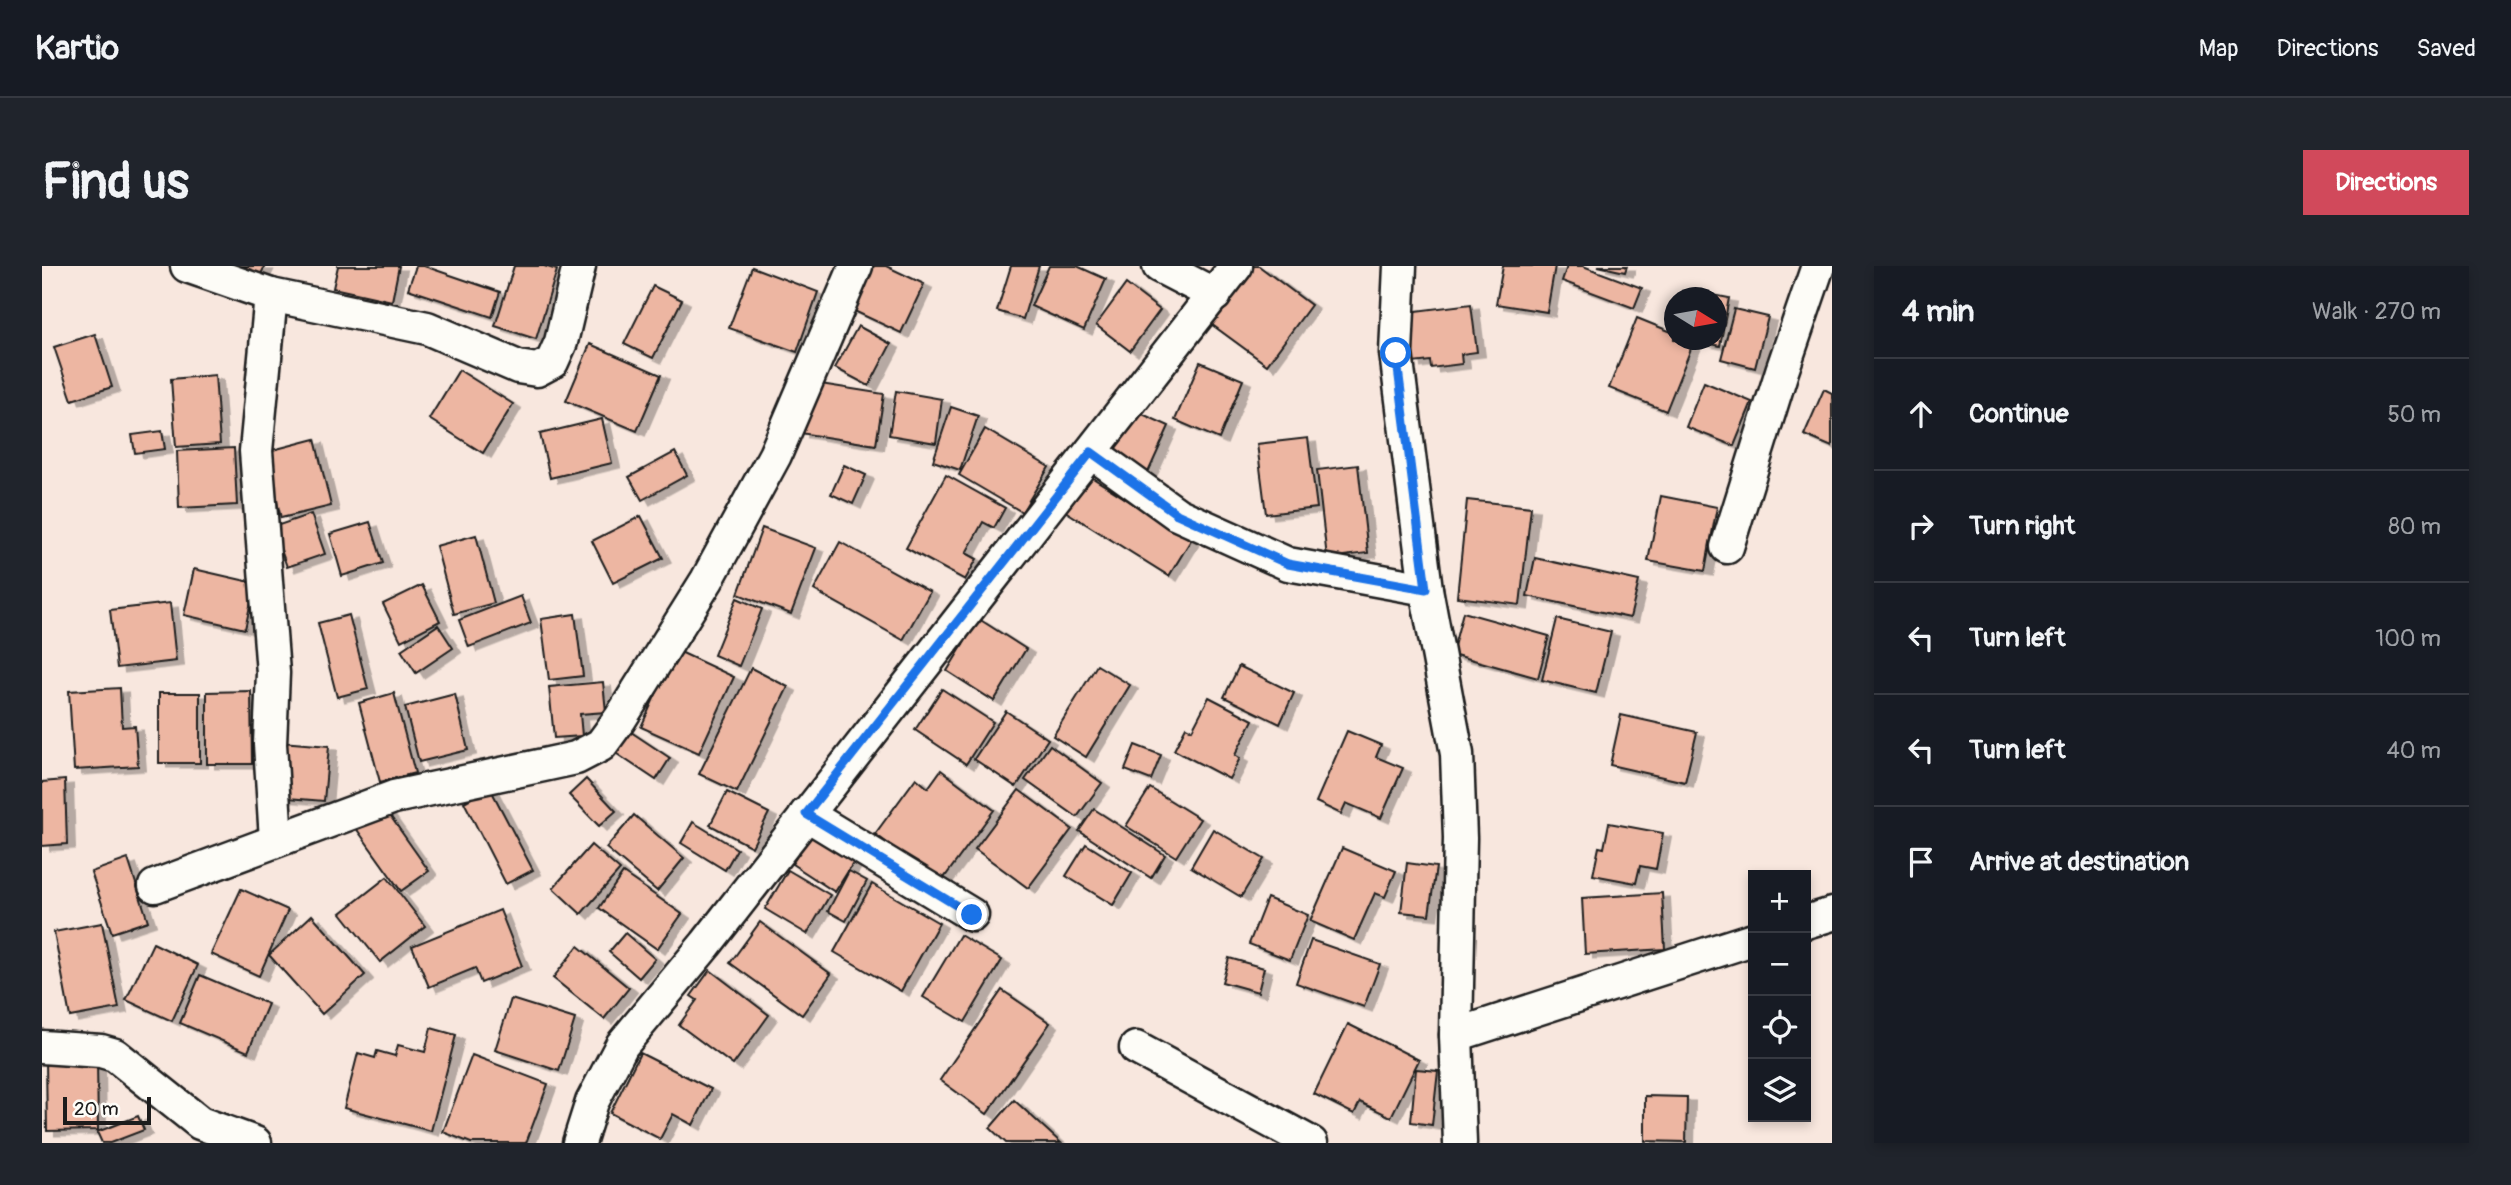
<!DOCTYPE html>
<html lang="en">
<head>
<meta charset="utf-8">
<style>
  body { margin:0; font-family:Pangolin,sans-serif; background:#20242c; color:#f1f3f6 }
  .controls { position:absolute; right:21px; bottom:21px; display:grid; overflow:hidden; border-radius:0px; box-shadow:0 4px 10px #0003 }
  .controls button { width:63px; height:63px; display:grid; place-items:center; padding:0; border:0; border-bottom:2px solid #363941; background:#171b24; color:#f1f3f6; font:35px sans-serif }
  .compass { position:absolute; left:1622px; top:21px; width:63px; height:63px; border-radius:50%; background:#171b24; box-shadow:0 4px 10px #0003; rotate:101deg }
  .scale { position:absolute; left:21px; bottom:18px; width:88px; box-sizing:border-box; padding-left:7px; border:4px solid #1c1c1c; border-top:0; font-size:19px; line-height:24px; white-space:nowrap; color:#1c1c1c; -webkit-text-stroke:5px #fdfcf7; paint-order:stroke }
  .stop { position:absolute; width:21px; height:21px; margin:-16px; border:5px solid #1a73e8; border-radius:50%; background:#fff }
  .stop.end { background:#1a73e8; border-color:#fff; box-shadow:0 2px 7px #0008 }
  .list { margin:0; padding:0; list-style:none }
  h2 { display:flex; justify-content:space-between; align-items:center; height:91px; margin:0; padding:0 28px; font-size:30px }
  h2 small { font-size:23px; font-weight:400; color:#9ea1a6 }
  .list li { display:grid; grid-template-columns:46px 1fr auto; gap:21px; align-items:center; box-sizing:border-box; height:112px; padding:0 28px; border-top:2px solid #363941 }
  .list b { display:block; font-size:26px; white-space:nowrap }
  .list em { font-size:23px; font-style:normal; color:#9ea1a6 }
  .icon { flex:none; width:38px; height:38px; fill:none; stroke:currentColor; stroke-width:2; stroke-linecap:round; stroke-linejoin:round }
  .map { position:relative; flex:none; width:1790px; height:877px; overflow:hidden; border-radius:0px }
  header { display:flex; align-items:center; gap:42px; box-sizing:border-box; height:98px; padding:0 35px; background:#171b24; border-bottom:2px solid #363941 }
  header strong { font-size:33px }
  nav { display:flex; gap:38px; margin-inline-start:auto; font-size:24px }
  .intro { display:flex; align-items:center; justify-content:space-between; box-sizing:border-box; height:168px; padding:0 42px }
  h1 { margin:0; font-size:49px }
  .button { padding:18px 32px; border-radius:0px; background:#d1495b; color:#fff; font-size:24px; font-weight:700 }
  main { display:flex; gap:42px; padding:0 42px }
  aside { flex:1; background:#171b24; border-radius:0px; box-shadow:0 4px 10px #0003 }
  .map>svg:first-child { display:block }
  .building { fill:#edb6a2; stroke:#1c1c1c; stroke-width:2; filter:url(#shadow) }
  .lines { fill:none; stroke-linecap:round; stroke-linejoin:round }
  .street-casing { stroke:#1c1c1c; stroke-width:37 }
  .street { stroke:#fdfcf7; stroke-width:32 }
  .route { stroke:#1a73e8; stroke-width:9 }
</style>
</head>
<body>
<header>
<strong>Kartio</strong>
<nav><a>Map</a><a>Directions</a><a>Saved</a></nav>
</header>
<div class="intro"><h1>Find us</h1><a class="button">Directions</a></div>
<main>
<div class="map">
<svg width="1790" height="877" viewBox="0 0 1790 877">
  <defs>
    <filter id="shadow"><feDropShadow dx="8" dy="4.5" stdDeviation="0" flood-color="#0004"/></filter>
  </defs>
  <rect width="100%" height="100%" fill="#f8e7de"/>
  <filter id="ink" filterUnits="userSpaceOnUse"><feTurbulence type="fractalNoise" baseFrequency=".0143" numOctaves="2"/><feDisplacementMap in="SourceGraphic" scale="14" xChannelSelector="R" yChannelSelector="G"/><feConvolveMatrix kernelMatrix="1 2 1 2 8 2 1 2 1" color-interpolation-filters="sRGB"/></filter>
  <g filter="url(#ink)">
    <g class="building">
      <polygon points="189,0 223,0 217,12"/>
      <polygon points="296,0 357,0 350,35 291,22"/>
      <polygon points="374,0 382,0 458,26 450,51 366,23"/>
      <polygon points="472,0 502,0 515,4 494,73 453,60"/>
      <polygon points="828,0 844,0 882,18 859,67 808,43"/>
      <polygon points="969,0 997,0 981,53 955,45"/>
      <polygon points="1007,0 1035,0 1064,13 1042,64 989,40"/>
      <polygon points="1212,0 1217,0 1269,39 1225,99 1169,58"/>
      <polygon points="1461,0 1513,0 1505,46 1454,38"/>
      <polygon points="1525,0 1541,0 1600,22 1592,42 1520,15"/>
      <polygon points="1556,0 1585,0 1583,6"/>
      <polygon points="710,1 776,26 755,86 687,62"/>
      <polygon points="1084,18 1118,44 1088,85 1054,59"/>
      <polygon points="611,20 640,34 611,92 582,78"/>
      <polygon points="1671,29 1687,32 1678,80 1661,76 1662,74 1674,74 1674,32 1670,32"/>
      <polygon points="1429,38 1435,86 1419,88 1420,98 1389,102 1388,95 1371,97 1365,46"/>
      <polygon points="1692,43 1726,51 1713,102 1679,93"/>
      <polygon points="1595,52 1632,67 1632,74 1652,75 1624,145 1567,122"/>
      <polygon points="816,60 849,78 827,120 793,102"/>
      <polygon points="53,68 70,121 30,134 12,81"/>
      <polygon points="548,78 619,109 595,165 524,135"/>
      <polygon points="1158,96 1201,114 1177,173 1133,154"/>
      <polygon points="417,104 471,138 441,187 387,153"/>
      <polygon points="173,109 178,178 134,181 129,113"/>
      <polygon points="766,116 842,128 834,179 758,167"/>
      <polygon points="1662,116 1710,136 1692,180 1644,161"/>
      <polygon points="1782,123 1790,127 1790,181 1762,169"/>
      <polygon points="854,125 900,133 894,177 847,169"/>
      <polygon points="909,141 936,150 918,204 891,195"/>
      <polygon points="1087,142 1127,160 1104,211 1064,193"/>
      <polygon points="560,153 570,197 508,212 498,168"/>
      <polygon points="943,163 1007,201 980,246 917,209"/>
      <polygon points="120,165 123,183 93,187 90,169"/>
      <polygon points="1266,172 1275,242 1224,248 1215,178"/>
      <polygon points="273,173 289,240 239,252 223,186"/>
      <polygon points="192,182 195,239 137,242 135,185"/>
      <polygon points="633,186 645,209 600,234 587,211"/>
      <polygon points="802,199 824,209 811,238 789,228"/>
      <polygon points="1316,199 1326,287 1285,292 1275,204"/>
      <polygon points="904,209 963,242 952,262 941,256 924,287 935,293 923,314 864,282"/>
      <polygon points="1046,209 1149,274 1127,310 1023,245"/>
      <polygon points="1619,230 1675,241 1663,305 1606,295"/>
      <polygon points="1425,234 1489,241 1478,339 1415,331"/>
      <polygon points="269,248 283,288 245,301 231,261"/>
      <polygon points="599,250 621,292 571,317 550,275"/>
      <polygon points="328,256 341,297 300,310 288,268"/>
      <polygon points="720,262 774,282 749,348 696,328"/>
      <polygon points="434,269 452,337 412,348 394,280"/>
      <polygon points="798,276 888,326 861,374 772,324"/>
      <polygon points="1493,292 1597,315 1588,352 1485,330"/>
      <polygon points="152,303 213,317 203,363 142,349"/>
      <polygon points="380,319 398,355 359,375 341,338"/>
      <polygon points="479,330 489,357 427,381 417,354"/>
      <polygon points="695,332 720,343 697,400 672,389"/>
      <polygon points="128,337 134,395 75,402 68,344"/>
      <polygon points="1421,346 1507,370 1496,412 1410,388"/>
      <polygon points="533,348 541,410 507,414 499,353"/>
      <polygon points="307,349 326,423 295,431 276,357"/>
      <polygon points="937,353 984,383 952,435 905,405"/>
      <polygon points="1515,353 1569,366 1554,427 1500,414"/>
      <polygon points="396,359 411,382 374,407 359,384"/>
      <polygon points="634,384 692,411 657,487 599,461"/>
      <polygon points="1055,399 1088,419 1044,491 1011,470"/>
      <polygon points="1197,400 1252,427 1238,458 1182,431"/>
      <polygon points="709,402 746,421 695,526 657,508"/>
      <polygon points="561,416 564,446 538,448 540,470 512,472 507,421"/>
      <polygon points="78,422 80,461 93,460 96,500 32,504 27,425"/>
      <polygon points="900,423 951,456 924,498 873,464"/>
      <polygon points="209,425 210,498 165,498 165,426"/>
      <rect x="117" y="427" width="41" height="70"/>
      <polygon points="352,427 373,507 338,516 317,437"/>
      <polygon points="413,428 426,484 377,496 363,441"/>
      <polygon points="1167,431 1211,454 1193,489 1198,492 1187,513 1132,484 1144,461 1150,464"/>
      <polygon points="964,445 1006,473 974,521 932,493"/>
      <polygon points="1579,449 1655,466 1643,516 1568,499"/>
      <polygon points="583,462 628,492 614,514 569,484"/>
      <polygon points="1305,465 1339,479 1334,491 1361,502 1339,552 1304,537 1299,548 1274,536"/>
      <polygon points="239,476 287,480 282,535 234,531"/>
      <polygon points="1008,479 1060,517 1035,551 983,514"/>
      <polygon points="1093,479 1119,489 1109,514 1083,504"/>
      <polygon points="899,504 952,544 899,616 833,568 874,512 886,522"/>
      <polygon points="544,513 574,545 557,560 527,529"/>
      <polygon points="23,514 25,578 0,580 0,516"/>
      <polygon points="448,522 491,604 464,618 422,536"/>
      <polygon points="1108,522 1158,553 1134,591 1084,560"/>
      <polygon points="977,524 1030,563 986,622 933,583"/>
      <polygon points="685,526 727,547 710,581 668,559"/>
      <polygon points="339,537 387,605 359,625 311,558"/>
      <polygon points="1052,543 1123,589 1109,612 1037,565"/>
      <polygon points="592,549 642,592 615,625 564,582"/>
      <polygon points="651,556 695,583 683,604 639,577"/>
      <polygon points="1567,557 1621,567 1614,603 1598,600 1594,617 1551,609 1557,581 1562,582"/>
      <polygon points="1171,563 1222,593 1199,631 1149,601"/>
      <polygon points="770,566 813,594 793,626 750,598"/>
      <polygon points="1044,578 1090,607 1071,639 1024,610"/>
      <polygon points="549,579 578,604 539,648 511,622"/>
      <polygon points="1300,582 1354,605 1343,631 1333,627 1312,674 1268,655"/>
      <polygon points="86,593 106,655 70,667 49,606"/>
      <polygon points="1365,597 1394,601 1387,649 1359,646"/>
      <polygon points="746,604 788,629 765,668 723,643"/>
      <polygon points="807,605 825,615 804,655 786,645"/>
      <polygon points="581,607 640,648 615,683 557,642"/>
      <polygon points="345,611 383,660 338,696 299,647"/>
      <polygon points="830,618 897,657 859,725 792,686"/>
      <polygon points="199,623 246,644 217,710 169,688"/>
      <polygon points="1620,627 1623,683 1543,688 1540,632"/>
      <polygon points="1225,632 1266,649 1248,694 1207,678"/>
      <polygon points="458,644 480,700 439,717 433,702 387,721 370,680"/>
      <polygon points="270,649 323,709 280,748 227,689"/>
      <polygon points="718,656 789,708 760,749 688,697"/>
      <polygon points="60,657 77,742 28,751 12,666"/>
      <polygon points="583,667 613,693 597,712 567,686"/>
      <polygon points="918,669 960,694 923,756 881,731"/>
      <polygon points="1269,674 1338,698 1322,741 1254,717"/>
      <polygon points="111,677 156,699 130,755 84,734"/>
      <polygon points="536,680 587,722 562,753 511,712"/>
      <polygon points="1187,692 1222,702 1216,726 1180,716"/>
      <polygon points="668,704 727,749 691,799 637,759 655,734 649,730"/>
      <polygon points="158,709 226,738 206,786 138,757"/>
      <polygon points="960,724 1008,757 945,848 898,814"/>
      <polygon points="469,733 533,753 517,805 453,784"/>
      <polygon points="1306,758 1377,794 1349,851 1318,836 1312,848 1272,828"/>
      <polygon points="389,762 414,769 389,865 302,842 316,787 333,792 335,785 353,790 356,779 383,786"/>
      <polygon points="598,787 669,823 651,859 631,848 618,873 568,847"/>
      <polygon points="430,789 506,818 484,877 429,877 401,866"/>
      <polygon points="55,792 56,864 5,865 4,793"/>
      <polygon points="1374,803 1396,805 1390,859 1369,856"/>
      <polygon points="1603,830 1645,831 1644,876 1603,875"/>
      <polygon points="972,834 1019,877 964,877 948,862"/>
      <polygon points="96,850 102,864 68,877 60,877 55,866"/>
    </g>
    <g class="lines">
      <defs>
        <g id="street">
          <polyline points="145,0 229,29 385,62 476,101 495,104 510,96 519,76 537,0"/>
          <polyline points="1117,0 1173,29"/>
          <polyline points="1358,0 1354,87 1384,323 1415,488 1418,572 1414,769 1418,877"/>
          <polyline points="229,29 214,185 231,407 228,478 234,574"/>
          <polyline points="1049,186 1135,248 1246,298 1384,323"/>
          <polyline points="1685,281 1740,105 1776,0"/>
          <polyline points="764,548 930,649"/>
          <polyline points="113,620 352,531 534,492 559,479 578,453 665,314 733,189 814,0"/>
          <polyline points="1764,656 1790,648"/>
          <polyline points="1414,769 1711,673"/>
          <polyline points="0,781 59,785 73,789 158,857 213,877"/>
          <polyline points="1094,782 1269,877"/>
          <polyline points="537,877 550,836 580,779 664,678 1194,0"/>
        </g>
      </defs>
      <use href="#street" class="street-casing"/>
      <use href="#street" class="street"/>
    </g>
  </g>
  <g class="lines" filter="url(#ink)">
    <polyline class="route" points="930,649 764,548 1049,186 1135,248 1246,298 1384,323 1354,87"/>
  </g>
</svg>
<div class="controls">
<button>+</button>
<button>−</button>
<button><svg class="icon" aria-label="locate" viewBox="0 0 24 24"><circle cx="12" cy="12" r="6"/><path d="M12 2v4M12 18v4M2 12h4M18 12h4"/></svg></button>
<button><svg class="icon" aria-label="layers" viewBox="0 0 24 24"><path d="M12 4l9 5-9 5-9-5zM3 14l9 5 9-5"/></svg></button>
</div>
<svg class="compass" viewBox="-18 -18 36 36"><path d="M0-13l5 13h-10z" fill="#e53935"/><path d="M0 13l5-13h-10z" fill="#9ea1a6"/></svg>
<div class="scale">20 m</div>
<div class="stop" style="left:1354px;top:87px"></div>
<div class="stop end" style="left:930px;top:649px"></div>
</div>
<aside>
<h2>4 min<small>Walk · 270 m</small></h2>
<ul class="list">
<li><svg class="icon" aria-label="ahead" viewBox="0 0 24 24"><path d="M12 20V5M6 11l6-6 6 6"/></svg><div><b>Continue</b></div><em>50 m</em></li>
<li><svg class="icon" aria-label="right" viewBox="0 0 24 24"><path d="M7 20v-9h11M14 6l5 5-5 5"/></svg><div><b>Turn right</b></div><em>80 m</em></li>
<li><svg class="icon" aria-label="left" viewBox="0 0 24 24"><path d="M17 20v-9H6M10 6l-5 5 5 5"/></svg><div><b>Turn left</b></div><em>100 m</em></li>
<li><svg class="icon" aria-label="left" viewBox="0 0 24 24"><path d="M17 20v-9H6M10 6l-5 5 5 5"/></svg><div><b>Turn left</b></div><em>40 m</em></li>
<li><svg class="icon" aria-label="arrive" viewBox="0 0 24 24"><path d="M6 21V4h12l-3 4 3 4H6"/></svg><div><b>Arrive at destination</b></div></li>
</ul>
</aside>
</main>
</body>
</html>
